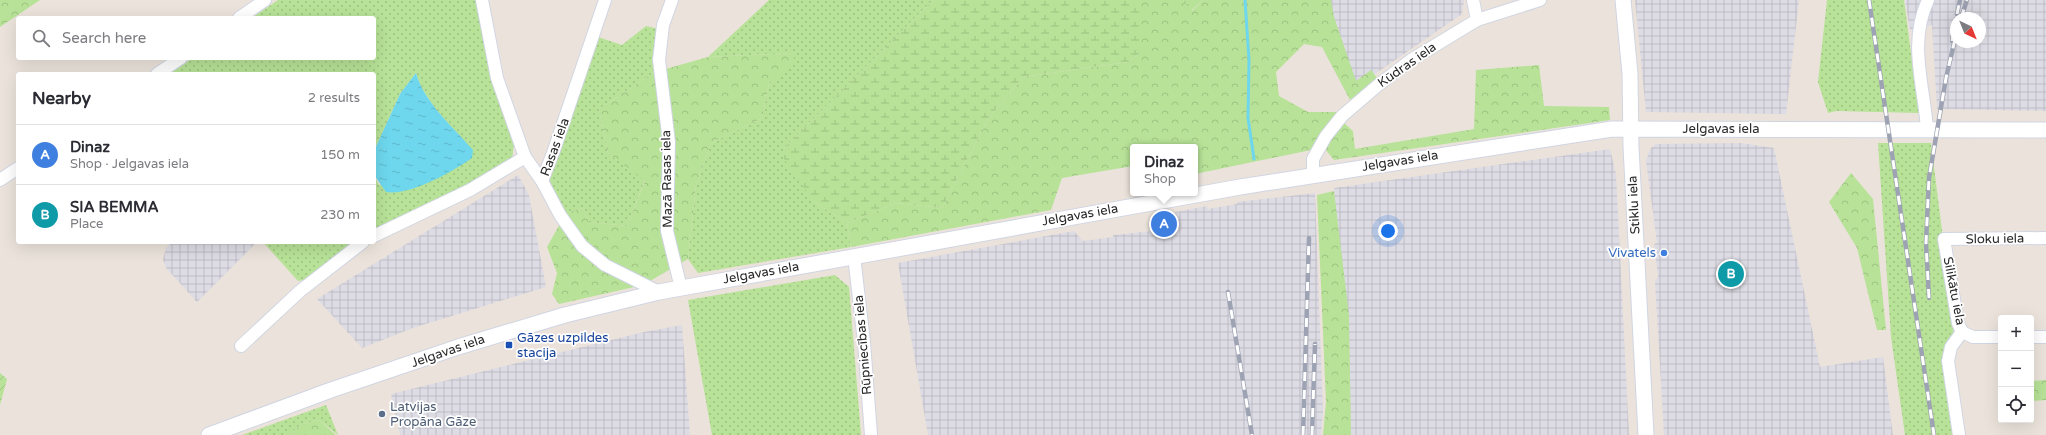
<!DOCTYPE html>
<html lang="en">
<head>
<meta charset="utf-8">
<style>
  body { margin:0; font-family:"Varela Round",sans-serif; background:#f2f2f3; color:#2b2b33 }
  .controls { position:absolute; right:12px; bottom:12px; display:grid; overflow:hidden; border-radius:4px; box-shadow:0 4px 16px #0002 }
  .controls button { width:36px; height:36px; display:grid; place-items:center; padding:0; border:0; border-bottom:1px solid #e1e1e2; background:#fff; color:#2b2b33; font:20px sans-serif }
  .compass { position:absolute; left:1950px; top:12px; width:36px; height:36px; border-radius:50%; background:#fff; box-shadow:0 4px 16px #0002; rotate:137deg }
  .you { position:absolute; left:1388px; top:231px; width:14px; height:14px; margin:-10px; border:3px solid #fff; border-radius:50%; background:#1a73e8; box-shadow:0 0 0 6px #1a73e833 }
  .badge { display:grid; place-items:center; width:26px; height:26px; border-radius:50%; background:#ea580c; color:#fff; font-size:13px; font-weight:700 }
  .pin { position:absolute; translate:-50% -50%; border:2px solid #fff; box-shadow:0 1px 4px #0006 }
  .popup { position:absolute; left:1130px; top:144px; width:68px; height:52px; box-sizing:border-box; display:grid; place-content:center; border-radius:4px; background:#fff; filter:drop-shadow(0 1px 3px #0005); font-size:13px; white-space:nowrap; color:#7c7c81 }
  .popup b { font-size:15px; color:#2b2b33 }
  .popup::after { content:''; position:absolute; left:50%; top:100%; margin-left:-8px; border:8px solid transparent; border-top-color:#fff }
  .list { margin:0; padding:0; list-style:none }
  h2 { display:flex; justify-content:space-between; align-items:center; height:52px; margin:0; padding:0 16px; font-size:17px }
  h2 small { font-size:13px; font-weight:400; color:#7c7c81 }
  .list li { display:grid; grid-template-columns:26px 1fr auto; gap:12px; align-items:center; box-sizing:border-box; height:60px; padding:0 16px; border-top:1px solid #e1e1e2 }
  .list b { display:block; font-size:15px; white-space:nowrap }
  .list p { margin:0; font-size:13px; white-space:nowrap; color:#7c7c81 }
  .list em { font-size:13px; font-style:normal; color:#7c7c81 }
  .icon { flex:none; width:22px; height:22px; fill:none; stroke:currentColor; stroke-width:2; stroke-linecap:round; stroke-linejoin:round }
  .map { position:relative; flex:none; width:2046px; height:435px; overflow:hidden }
  .search { position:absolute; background:#fff; box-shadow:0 4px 16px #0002; left:16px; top:16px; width:360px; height:44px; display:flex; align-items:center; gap:10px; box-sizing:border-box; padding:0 14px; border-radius:4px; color:#7c7c81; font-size:15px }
  .panel { position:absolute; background:#fff; box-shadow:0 4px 16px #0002; left:16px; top:72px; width:360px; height:172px; border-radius:4px }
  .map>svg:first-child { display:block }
  .industrial { fill:url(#industrial-grid); fill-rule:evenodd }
  .grass { fill:url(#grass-dots) }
  .forest { fill:url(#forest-crowns) }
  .wetland { fill:url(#wetland-marsh) }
  .garden { fill:url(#garden-furrows) }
  .water { fill:url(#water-ripples) }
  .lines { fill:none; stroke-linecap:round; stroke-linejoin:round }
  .stream { stroke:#6ed7ed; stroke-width:3 }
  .minor-casing { stroke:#d0d5e2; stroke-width:14 }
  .tertiary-casing { stroke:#d0d5e2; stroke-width:17 }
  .minor { stroke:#fff; stroke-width:12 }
  .tertiary { stroke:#fff; stroke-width:15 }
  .rail-casing { stroke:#9ea3b3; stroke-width:4.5 }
  .rail { stroke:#fff; stroke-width:3; stroke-dasharray:9; stroke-linecap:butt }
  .shop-dot { fill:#3f7fe0; stroke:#fff; stroke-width:1.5 }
  .transit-dot { fill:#1a4fb4; stroke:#fff; stroke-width:1.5 }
  .service-dot { fill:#5c6f8a; stroke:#fff; stroke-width:1.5 }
  .labels { text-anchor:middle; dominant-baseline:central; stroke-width:3.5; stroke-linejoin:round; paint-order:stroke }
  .street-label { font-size:13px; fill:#292929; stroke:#fff }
  .shop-label { font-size:13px; fill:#366cbe; stroke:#fff; text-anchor:end }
  .transit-label { font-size:13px; fill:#164399; stroke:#fff; text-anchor:start }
  .service-label { font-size:13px; fill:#4e5e75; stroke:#fff; text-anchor:start }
</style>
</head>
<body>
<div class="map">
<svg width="2046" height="435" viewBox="0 0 2046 435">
  <defs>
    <pattern id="industrial-grid" width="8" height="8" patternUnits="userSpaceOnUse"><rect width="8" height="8" fill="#dddbe3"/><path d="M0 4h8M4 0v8" fill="none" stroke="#bebcc3"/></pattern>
    <pattern id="grass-dots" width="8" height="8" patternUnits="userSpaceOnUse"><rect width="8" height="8" fill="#b7e297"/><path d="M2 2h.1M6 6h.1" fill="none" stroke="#9dc282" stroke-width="1.8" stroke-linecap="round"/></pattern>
    <pattern id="forest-crowns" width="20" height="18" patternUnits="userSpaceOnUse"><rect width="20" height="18" fill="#b7e297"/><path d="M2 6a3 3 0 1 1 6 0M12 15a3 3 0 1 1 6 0" fill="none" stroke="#9dc282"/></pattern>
    <pattern id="wetland-marsh" width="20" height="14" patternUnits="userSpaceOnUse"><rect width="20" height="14" fill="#b7e297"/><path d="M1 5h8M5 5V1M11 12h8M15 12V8" fill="none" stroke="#9dc282"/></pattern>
    <pattern id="garden-furrows" width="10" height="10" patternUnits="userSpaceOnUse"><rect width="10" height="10" fill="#b7e297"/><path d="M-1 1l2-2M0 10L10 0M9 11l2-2" fill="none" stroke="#9dc282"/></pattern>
    <pattern id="water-ripples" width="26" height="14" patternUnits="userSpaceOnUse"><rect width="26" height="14" fill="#6ed7ed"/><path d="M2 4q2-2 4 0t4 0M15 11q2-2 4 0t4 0" fill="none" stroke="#5fb9cb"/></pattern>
  </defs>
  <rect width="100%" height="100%" fill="#ebe3db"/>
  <g class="industrial">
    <polygon points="1328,0 1464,0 1462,14 1356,87"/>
    <polygon points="1635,0 1799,0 1786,114 1646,112"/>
    <path d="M1905,0H2046V111L1937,109L1932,25L1910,30ZM1956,18H1980V42H1956Z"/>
    <polygon points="1741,143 1774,148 1820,367 1883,357 1893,435 1664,435 1655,281 1658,277 1654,244 1657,243 1646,161 1650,149 1656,144"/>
    <polygon points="1610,149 1616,174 1629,435 1325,435 1334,188"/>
    <polygon points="518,175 529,195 546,287 413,328 362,348 317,299"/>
    <polygon points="1315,193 1323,412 1321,435 928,435 898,263 1074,231 1083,241 1113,237 1113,235 1152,231 1153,235 1179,230 1175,212 1207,206 1208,209 1237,204 1237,202"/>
    <polygon points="172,242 257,242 197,302 166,268 163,259 166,248"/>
    <polygon points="682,325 690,435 400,435 391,394 644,332"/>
  </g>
  <g class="grass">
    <path d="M278,0H477L514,143L512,161L374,232V175L379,185L472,150C453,127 424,102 416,73L400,94L374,151V74H169L193,58H374V18H252Z"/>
    <polygon points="769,0 933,0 784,148 814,202 847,223 851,247 698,273 688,259 696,186 711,143 762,118 769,83 793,53 708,57"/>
    <polygon points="1827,0 1904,0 1919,113 1836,111 1828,113 1818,82"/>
    <polygon points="646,26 659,29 655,72 599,109 608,153 645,180 627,226 589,222 583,208 566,213 551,188 550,178 598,37 622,45"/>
    <polygon points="1878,143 1931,143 1954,326 1952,339 1956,435 1905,435 1891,337"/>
    <polygon points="263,242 359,242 308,279 298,281"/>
    <polygon points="835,275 849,287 861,435 712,435 688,300"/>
    <polygon points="326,405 338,435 319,420 302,424 288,435 242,435"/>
  </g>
  <g class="forest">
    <polygon points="0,0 40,0 0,27"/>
    <polygon points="1139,0 1183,0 1192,11 1203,0 1331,0 1334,17 1356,81 1371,70 1377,78 1350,100 1322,47 1304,44 1276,72 1279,96 1308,112 1340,112 1311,150 1195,174 1195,147 1133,147 1133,166 1062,178 1051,210 851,247 847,223 896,203 942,208 988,119 1023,77 1128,62 1139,54"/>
    <polygon points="793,53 795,64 769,83 762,118 711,143 696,186 688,259 643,285 559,304 552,294 557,273 547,247 566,213 583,208 589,222 627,226 645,181 608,153 599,109 655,72 708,57"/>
    <polygon points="1539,65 1544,106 1609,107 1610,120 1334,160 1325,149 1344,123 1353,131 1355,149 1474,129 1476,70"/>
    <polygon points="1851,173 1873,199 1886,330 1877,330 1857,248 1829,202"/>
    <polygon points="1334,191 1349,315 1351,435 1323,435 1326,402 1317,195"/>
    <polygon points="2046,380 2046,400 2031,401 2031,381"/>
    <polygon points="319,420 336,435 288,435 302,424"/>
  </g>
  <g class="wetland">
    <polygon points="933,0 1140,0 1139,54 1128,62 1023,77 988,119 942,208 896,203 847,223 814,202 784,159 784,148"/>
    <polygon points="1183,0 1203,0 1191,11"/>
  </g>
  <polygon class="garden" points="0,373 7,379 0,405"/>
  <path class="water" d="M416,73C424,102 453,127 473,150L472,158C452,172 410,196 386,192L374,175V151L400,94Z"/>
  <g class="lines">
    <polyline class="stream" points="1245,0 1249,60 1248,118 1254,159"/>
    <defs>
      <g id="minor">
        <polyline points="482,0 497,78 525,157 542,181 560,215 582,246 605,265 659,292"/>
        <polyline points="672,0 663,25 659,60 669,142 667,231 681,288"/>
        <polyline points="1473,0 1477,20"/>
        <polyline points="239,18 265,0"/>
        <polyline points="157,74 181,58"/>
        <path d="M1927,129C1924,85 1908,43 1928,0"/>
        <polyline points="1313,174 1313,159 1326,136 1342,116 1377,86 1411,60 1477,20 1540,0"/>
        <polyline points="0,180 18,168"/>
        <polyline points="542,181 553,153 605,0"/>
        <polyline points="374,236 470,190 525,157"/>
        <polyline points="854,256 864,342 871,435"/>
        <polyline points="1962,332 1958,323 1944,239 2046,238"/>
        <polyline points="1962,332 1973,337 2001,337"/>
        <polyline points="2031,337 2046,337"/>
        <polyline points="241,346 300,291 363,242"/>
        <polyline points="1959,435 1948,361 1951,347 1962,332"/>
      </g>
      <g id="tertiary">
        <polyline points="1623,0 1630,74 1631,147 1646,435"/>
        <polyline points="209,435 331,390 458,347 565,315 659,292 1240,187 1612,129 2046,130"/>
      </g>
    </defs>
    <use href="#minor" class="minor-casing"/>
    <use href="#tertiary" class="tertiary-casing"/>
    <use href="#minor" class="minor"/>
    <use href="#tertiary" class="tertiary"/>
    <defs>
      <g id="rail">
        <polyline points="1869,0 1934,435"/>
        <polyline points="1957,14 1960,0"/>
        <polyline points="1961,18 1967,0"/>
        <polyline points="1952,41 1956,19"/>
        <polyline points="1228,292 1252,435"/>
        <polyline points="1929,298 1926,243 1929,178 1946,78 1956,35"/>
        <polyline points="1303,435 1309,238"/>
        <polyline points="1312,435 1315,344"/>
      </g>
    </defs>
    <use href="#rail" class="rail-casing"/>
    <use href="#rail" class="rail"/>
  </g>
  <circle class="shop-dot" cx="1664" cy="253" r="4"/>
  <rect class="transit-dot" x="505" y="341" width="8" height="8" rx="2"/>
  <circle class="service-dot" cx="382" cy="414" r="4"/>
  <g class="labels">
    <g class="street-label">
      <text transform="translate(1407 65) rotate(-35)">Kūdras iela</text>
      <text x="1721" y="129">Jelgavas iela</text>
      <text transform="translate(555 147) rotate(-70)">Rasas iela</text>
      <text transform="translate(1400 161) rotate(-9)">Jelgavas iela</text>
      <text transform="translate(667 179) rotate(-91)">Mazā Rasas iela</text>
      <text transform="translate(1634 205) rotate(-93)">Stiklu iela</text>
      <text transform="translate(1080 215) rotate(-10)">Jelgavas iela</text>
      <text transform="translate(1995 239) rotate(-1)">Sloku iela</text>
      <text transform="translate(761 273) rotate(-10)">Jelgavas iela</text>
      <text transform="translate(1954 291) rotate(79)">Silikātu iela</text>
      <text transform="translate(863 345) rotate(-95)">Rūpniecības iela</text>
      <text transform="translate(448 351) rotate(-19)">Jelgavas iela</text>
    </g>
    <g class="shop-label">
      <text x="1656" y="253">Vivatels</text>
    </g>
    <g class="transit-label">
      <text x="517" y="338">Gāzes uzpildes<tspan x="517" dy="15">stacija</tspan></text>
    </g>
    <g class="service-label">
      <text x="390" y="407">Latvijas<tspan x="390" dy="15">Propāna Gāze</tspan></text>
    </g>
  </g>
</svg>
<div class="controls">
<button>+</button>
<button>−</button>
<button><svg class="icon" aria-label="locate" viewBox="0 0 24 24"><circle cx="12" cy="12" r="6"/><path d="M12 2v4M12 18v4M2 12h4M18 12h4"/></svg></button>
</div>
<svg class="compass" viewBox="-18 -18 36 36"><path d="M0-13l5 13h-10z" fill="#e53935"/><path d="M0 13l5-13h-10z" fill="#7c7c81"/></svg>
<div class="you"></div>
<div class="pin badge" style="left:1164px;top:224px;background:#3f7fe0">A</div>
<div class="popup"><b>Dinaz</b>Shop</div>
<div class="pin badge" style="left:1731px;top:274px;background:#0f9aa8">B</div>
<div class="search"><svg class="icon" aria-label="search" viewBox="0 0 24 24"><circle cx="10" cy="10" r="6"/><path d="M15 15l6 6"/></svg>Search here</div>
<section class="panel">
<h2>Nearby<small>2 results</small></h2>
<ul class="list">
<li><span class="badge" style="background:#3f7fe0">A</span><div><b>Dinaz</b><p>Shop · Jelgavas iela</p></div><em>150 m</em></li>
<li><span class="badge" style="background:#0f9aa8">B</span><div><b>SIA BEMMA</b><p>Place</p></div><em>230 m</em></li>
</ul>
</section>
</div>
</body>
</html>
